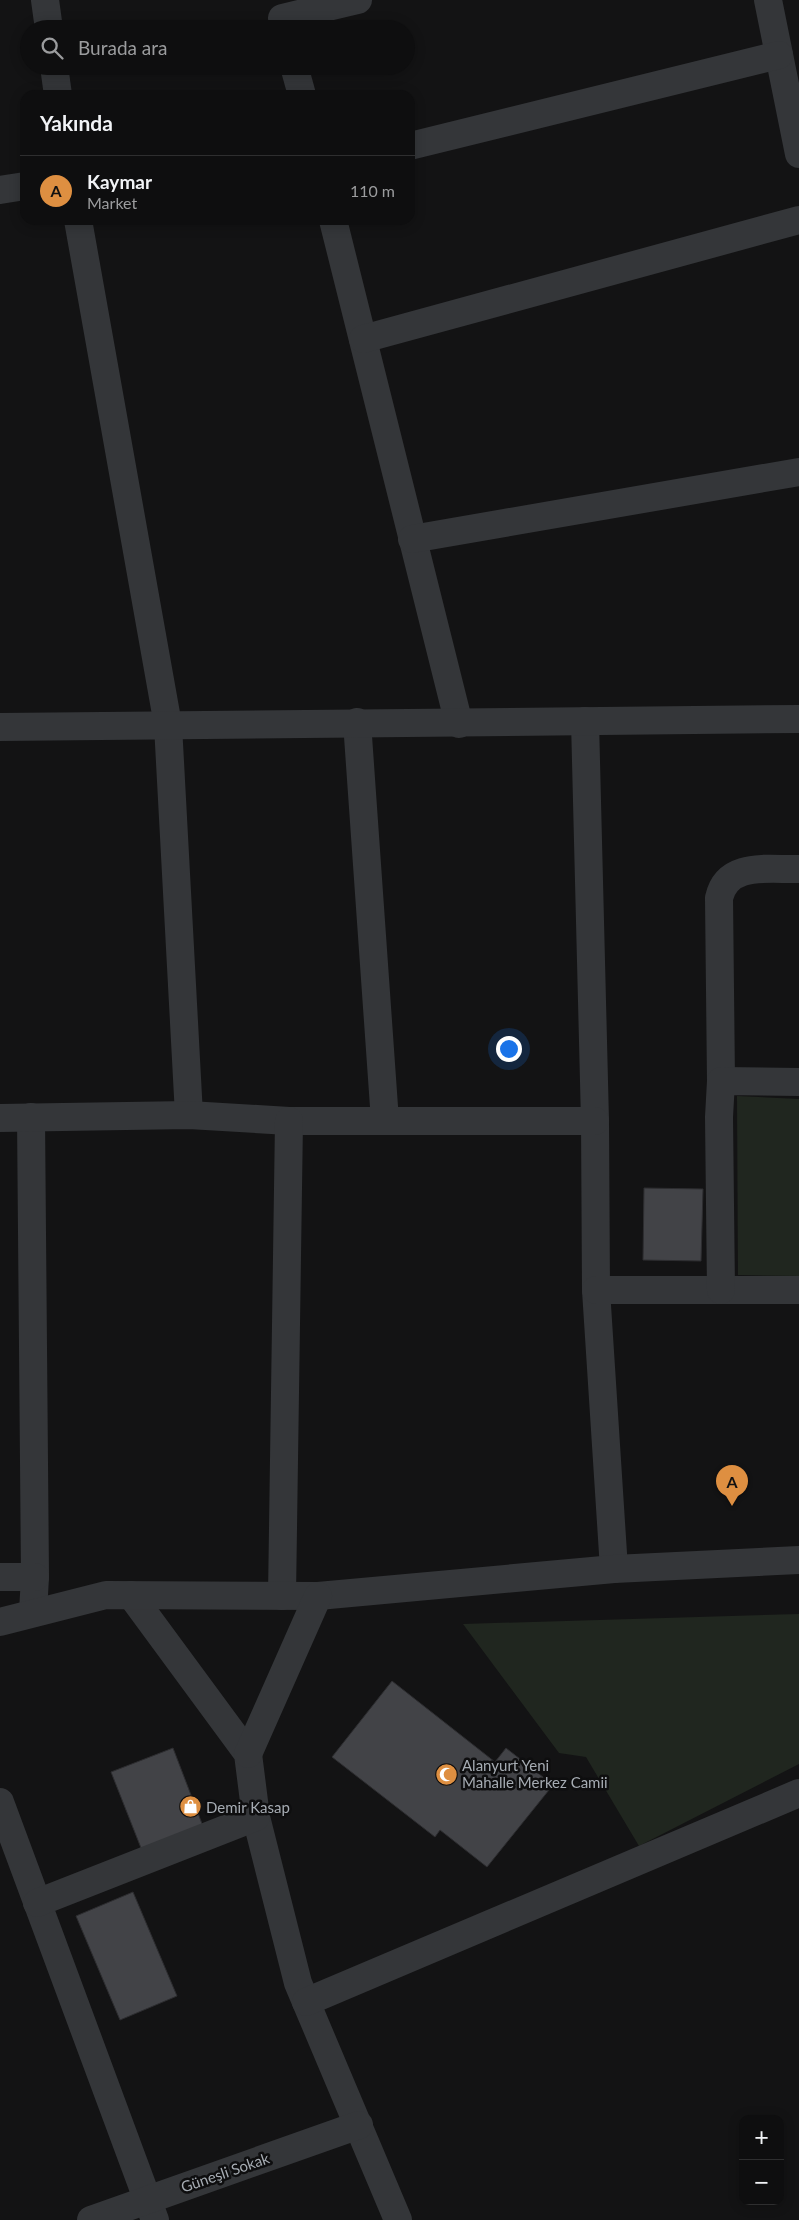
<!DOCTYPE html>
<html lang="tr">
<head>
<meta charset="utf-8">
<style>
  body { margin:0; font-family:Lato,sans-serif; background:#171718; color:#f1f3f6 }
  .controls { position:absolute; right:15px; bottom:15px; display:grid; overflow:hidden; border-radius:10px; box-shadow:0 2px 12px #0003 }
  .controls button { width:45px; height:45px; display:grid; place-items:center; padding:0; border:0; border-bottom:1px solid #2e2e2f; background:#0e0e0f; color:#f1f3f6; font:25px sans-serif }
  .you { position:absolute; left:508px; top:1048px; width:18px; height:18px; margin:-12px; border:4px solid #fff; border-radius:50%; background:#1a73e8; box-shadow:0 0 0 8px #1a73e833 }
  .badge { display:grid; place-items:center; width:32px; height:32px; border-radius:50%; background:#de8f41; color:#111; font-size:16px; font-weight:700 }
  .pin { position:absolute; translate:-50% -41px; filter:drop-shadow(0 1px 2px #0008) }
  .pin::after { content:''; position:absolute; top:26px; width:18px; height:15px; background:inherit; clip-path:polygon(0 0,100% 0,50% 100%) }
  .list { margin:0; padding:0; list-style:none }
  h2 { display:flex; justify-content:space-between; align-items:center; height:65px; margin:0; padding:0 20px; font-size:21px }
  h2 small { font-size:16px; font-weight:400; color:#9b9c9e }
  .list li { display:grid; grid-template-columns:32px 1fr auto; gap:15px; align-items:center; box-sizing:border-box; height:70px; padding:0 20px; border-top:1px solid #2e2e2f }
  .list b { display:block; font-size:19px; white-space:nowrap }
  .list p { margin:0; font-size:16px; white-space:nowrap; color:#9b9c9e }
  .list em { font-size:16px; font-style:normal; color:#9b9c9e }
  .icon { flex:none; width:28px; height:28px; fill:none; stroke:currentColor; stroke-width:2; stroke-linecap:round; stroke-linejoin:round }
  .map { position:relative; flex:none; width:799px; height:2220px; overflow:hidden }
  .search { position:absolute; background:#0e0e0f; box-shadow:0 2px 12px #0003; left:20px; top:20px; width:395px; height:55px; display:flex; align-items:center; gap:12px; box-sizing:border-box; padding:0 18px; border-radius:28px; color:#9b9c9e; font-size:19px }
  .panel { position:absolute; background:#0e0e0f; box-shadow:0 2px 12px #0003; left:20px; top:90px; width:395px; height:135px; border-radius:15px }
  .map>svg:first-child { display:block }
  .green { fill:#20261f }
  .building { fill:#424347; stroke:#2d2d30 }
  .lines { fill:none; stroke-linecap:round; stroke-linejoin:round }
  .minor { stroke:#343639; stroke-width:28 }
  .labels { text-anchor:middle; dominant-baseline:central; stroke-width:5; stroke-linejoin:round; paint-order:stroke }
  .poi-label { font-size:15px; fill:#a6acb3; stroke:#0e0e0f; text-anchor:start }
  .street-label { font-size:15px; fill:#a6acb3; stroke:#0e0e0f }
</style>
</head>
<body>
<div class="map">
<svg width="799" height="2220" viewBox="0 0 799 2220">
  <rect width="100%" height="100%" fill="#131314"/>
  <g class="green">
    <polygon points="737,1096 799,1099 799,1276 738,1275"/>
    <polygon points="799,1614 799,1764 639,1846 586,1757 559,1753 463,1624"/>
  </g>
  <g class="building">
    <polygon points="644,1188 703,1189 701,1261 643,1260"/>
    <polygon points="392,1681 495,1762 506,1748 553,1785 487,1867 440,1830 435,1837 332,1757"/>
    <polygon points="173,1748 204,1829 143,1853 111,1772"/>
    <polygon points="133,1892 177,1996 120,2020 76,1916"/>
  </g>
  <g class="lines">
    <g class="minor">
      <polyline points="45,0 49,29"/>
      <polyline points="768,0 799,154"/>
      <polyline points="282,18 358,0"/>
      <polyline points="54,66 58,95"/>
      <polyline points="294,66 302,95"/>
      <polyline points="410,146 779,55"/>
      <polyline points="0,190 25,186"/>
      <polyline points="78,220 168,725 189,1115"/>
      <polyline points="333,220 459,724"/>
      <polyline points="363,339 799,220"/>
      <polyline points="412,539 799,472"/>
      <polyline points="585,721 595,1121 596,1290 614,1569"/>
      <polyline points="357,722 385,1121"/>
      <polyline points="0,727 799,719"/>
      <path d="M721,1081L719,898C727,861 769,870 799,869"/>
      <polyline points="31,1117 35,1577 33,1612"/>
      <polyline points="0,1118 189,1115 289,1121 595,1121"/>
      <polyline points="596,1290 799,1290"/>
      <polyline points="721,1290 719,1117 721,1081 799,1082"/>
      <polyline points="0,1577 35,1577"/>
      <polyline points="131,1595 248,1754 256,1817 298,1983 398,2220"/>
      <polyline points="282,1596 289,1121"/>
      <polyline points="0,1622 106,1595 318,1596 614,1569 799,1560"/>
      <polyline points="248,1754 318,1596"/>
      <polyline points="0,1802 155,2220"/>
      <polyline points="37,1903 256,1817"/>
      <polyline points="306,2002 799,1793"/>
      <polyline points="91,2220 359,2125"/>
    </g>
  </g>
  <defs>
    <symbol id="mosque-disc" viewBox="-11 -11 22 22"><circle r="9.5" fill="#de8f41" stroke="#0e0e0f"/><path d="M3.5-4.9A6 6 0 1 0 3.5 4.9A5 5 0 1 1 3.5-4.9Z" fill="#fff"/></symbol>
    <symbol id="shop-disc" viewBox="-11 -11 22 22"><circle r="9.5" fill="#de8f41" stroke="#0e0e0f"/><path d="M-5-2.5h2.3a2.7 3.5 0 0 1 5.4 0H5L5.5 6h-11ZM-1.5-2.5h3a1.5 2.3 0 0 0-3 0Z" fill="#fff"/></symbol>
  </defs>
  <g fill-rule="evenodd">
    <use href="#mosque-disc" x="434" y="1762" width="25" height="25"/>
    <use href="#shop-disc" x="178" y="1794" width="25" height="25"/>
  </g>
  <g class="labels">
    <g class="poi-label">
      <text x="462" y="1765">Alanyurt Yeni<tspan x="462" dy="17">Mahalle Merkez Camii</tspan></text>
      <text x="206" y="1807">Demir Kasap</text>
    </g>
    <g class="street-label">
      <text transform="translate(225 2172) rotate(-19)">Güneşli Sokak</text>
    </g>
  </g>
</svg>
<div class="controls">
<button>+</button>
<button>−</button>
</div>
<div class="you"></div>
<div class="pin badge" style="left:732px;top:1506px">A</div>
<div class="search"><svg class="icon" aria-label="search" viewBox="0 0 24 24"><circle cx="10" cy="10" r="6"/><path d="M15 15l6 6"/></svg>Burada ara</div>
<section class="panel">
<h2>Yakında<small></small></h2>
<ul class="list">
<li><span class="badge">A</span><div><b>Kaymar</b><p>Market</p></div><em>110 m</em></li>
</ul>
</section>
</div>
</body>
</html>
